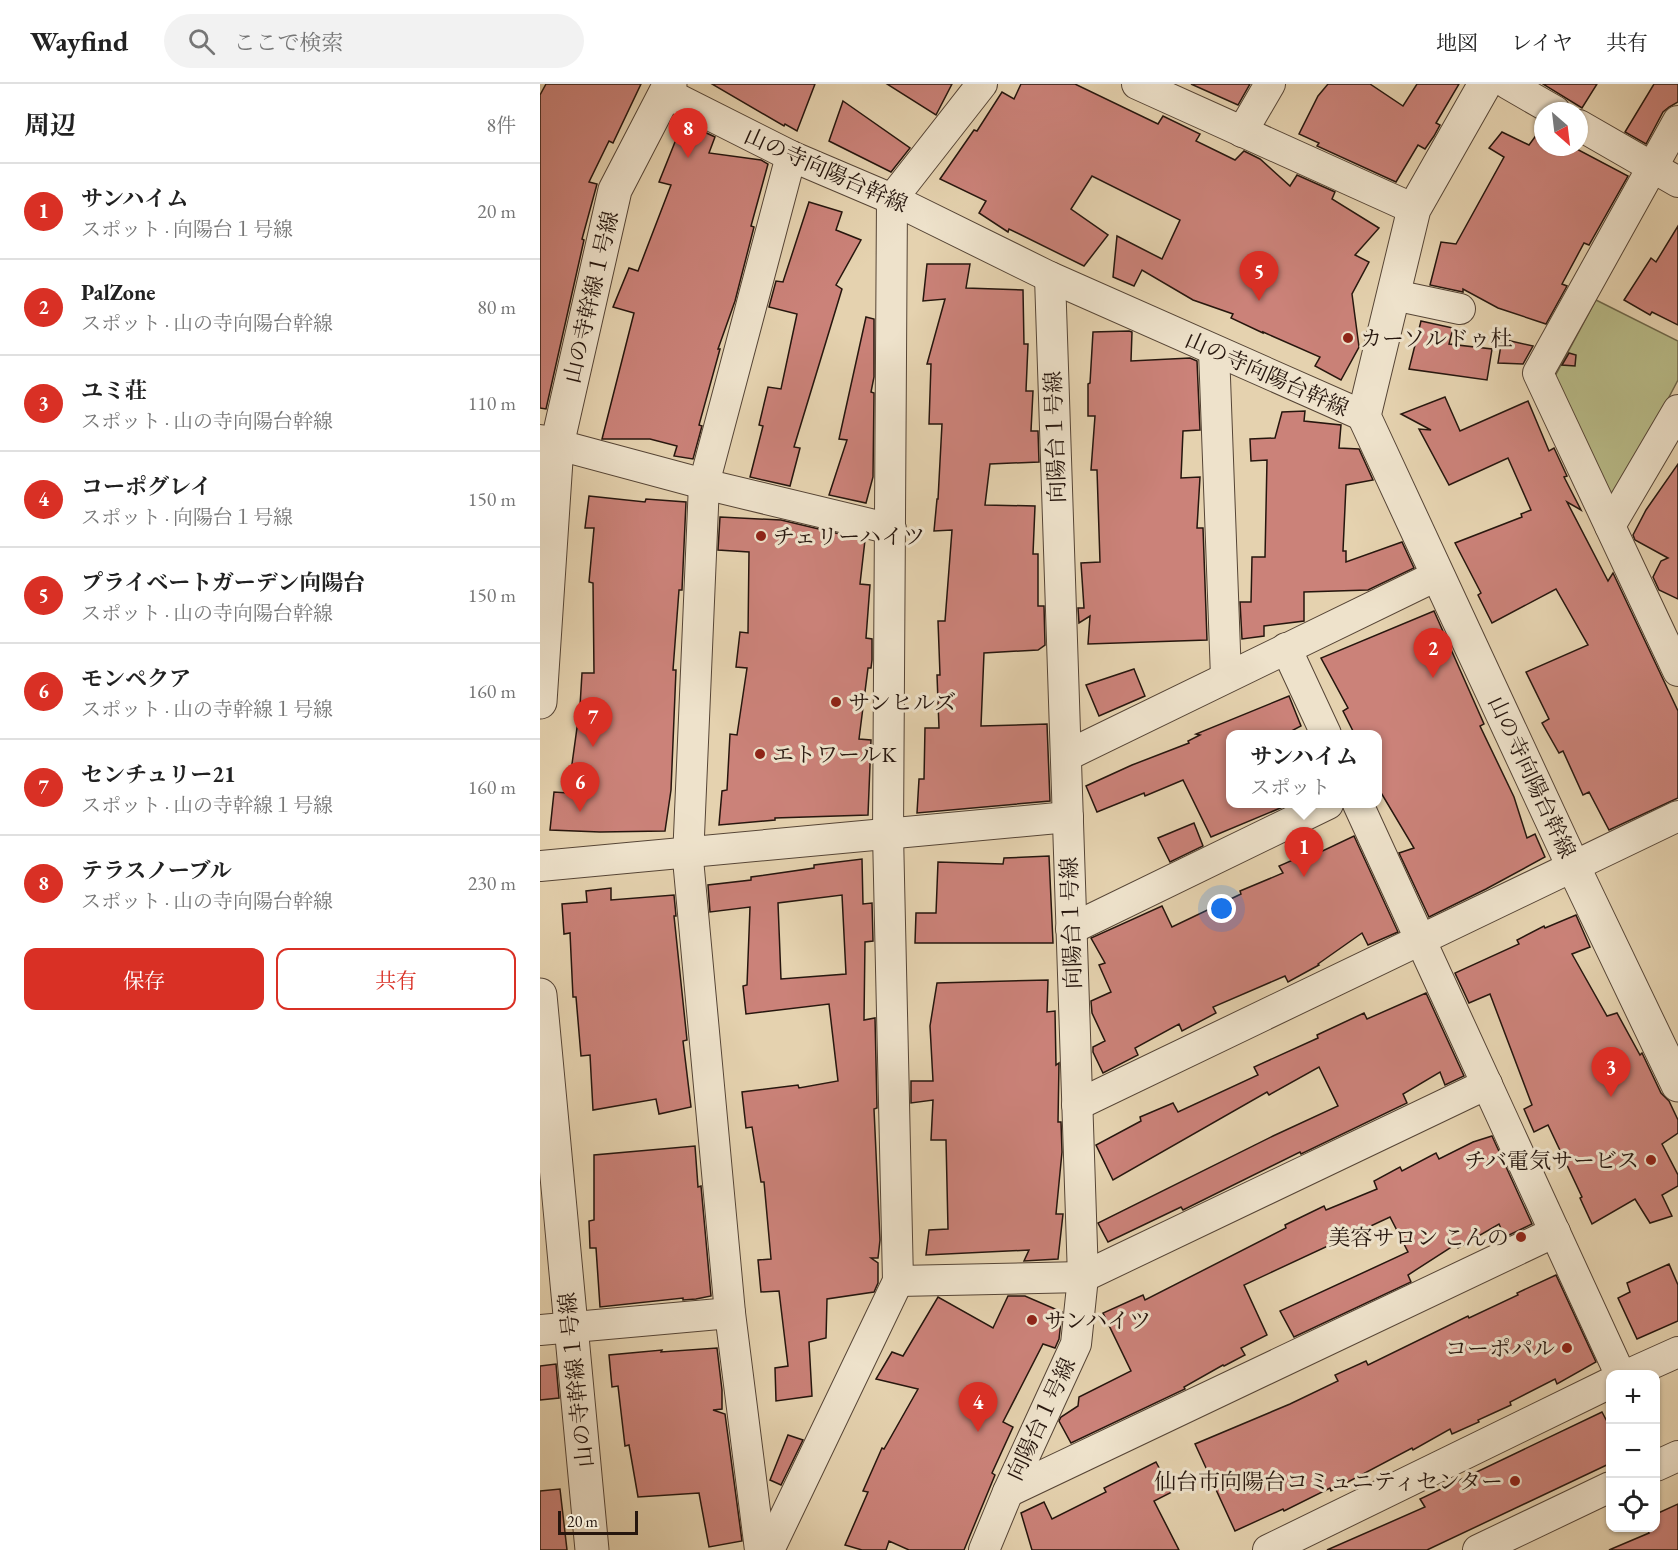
<!DOCTYPE html>
<html lang="ja">
<head>
<meta charset="utf-8">
<style>
  body { margin:0; font-family:"EB Garamond","Noto Serif JP",serif; background:#f2f2f2; color:#222 }
  .controls { position:absolute; right:18px; bottom:18px; display:grid; overflow:hidden; border-radius:12px; box-shadow:0 2px 4px #0004 }
  .controls button { width:54px; height:54px; display:grid; place-items:center; padding:0; border:0; border-bottom:2px solid #e0e0e0; background:#fff; color:#222; font:30px sans-serif }
  .compass { position:absolute; left:994px; top:18px; width:54px; height:54px; border-radius:50%; background:#fff; box-shadow:0 2px 4px #0004; rotate:152deg }
  .scale { position:absolute; left:18px; bottom:15px; width:80px; box-sizing:border-box; padding-left:6px; border:3px solid #26160e; border-top:0; font-size:16px; line-height:21px; white-space:nowrap; color:#26160e; -webkit-text-stroke:4px #eee2cb; paint-order:stroke }
  .you { position:absolute; left:682px; top:825px; width:21px; height:21px; margin:-15px; border:4px solid #fff; border-radius:50%; background:#1a73e8; box-shadow:0 0 0 9px #1a73e833 }
  .badge { display:grid; place-items:center; width:39px; height:39px; border-radius:50%; background:#d93025; color:#fff; font-size:20px; font-weight:700 }
  .pin { position:absolute; translate:-50% -50px; filter:drop-shadow(0 2px 3px #0008) }
  .pin::after { content:''; position:absolute; top:32px; width:21px; height:18px; background:inherit; clip-path:polygon(0 0,100% 0,50% 100%) }
  .popup { position:absolute; left:686px; top:646px; width:156px; height:78px; box-sizing:border-box; display:grid; place-content:center; border-radius:12px; background:#fff; filter:drop-shadow(0 2px 4px #0005); font-size:20px; white-space:nowrap; color:#767676 }
  .popup b { font-size:22px; color:#222 }
  .popup::after { content:''; position:absolute; left:50%; top:100%; margin-left:-12px; border:12px solid transparent; border-top-color:#fff }
  .list { margin:0; padding:0; list-style:none }
  h2 { display:flex; justify-content:space-between; align-items:center; height:78px; margin:0; padding:0 24px; font-size:26px }
  h2 small { font-size:20px; font-weight:400; color:#767676 }
  .list li { display:grid; grid-template-columns:39px 1fr auto; gap:18px; align-items:center; box-sizing:border-box; height:96px; padding:0 24px; border-top:2px solid #e0e0e0 }
  .list b { display:block; font-size:22px; white-space:nowrap }
  .list p { margin:0; font-size:20px; white-space:nowrap; color:#767676 }
  .list em { font-size:20px; font-style:normal; color:#767676 }
  .actions { display:flex; gap:12px; padding:18px 24px }
  .actions a { flex:1; padding:14px 0; border:2px solid #d93025; border-radius:12px; text-align:center; font-size:21px; color:#d93025 }
  .actions .main { background:#d93025; color:#fff }
  .icon { flex:none; width:33px; height:33px; fill:none; stroke:currentColor; stroke-width:2; stroke-linecap:round; stroke-linejoin:round }
  .map { position:relative; flex:none; width:1138px; height:1466px; overflow:hidden }
  header { display:flex; align-items:center; gap:36px; box-sizing:border-box; height:84px; padding:0 30px; background:#fff; border-bottom:2px solid #e0e0e0 }
  header strong { font-size:28px }
  nav { display:flex; gap:33px; margin-inline-start:auto; font-size:21px }
  .search { width:420px; height:54px; background:#f2f2f2; display:flex; align-items:center; gap:15px; box-sizing:border-box; padding:0 21px; border-radius:33px; color:#767676; font-size:22px }
  main { display:flex }
  aside { flex:1; background:#fff }
  .map>svg:first-child { display:block }
  .green { fill:#b8bb88; stroke:#6f684b; stroke-width:1.5 }
  .building { fill:#cb8279; stroke:#26160e; stroke-width:1.5; fill-rule:evenodd }
  .lines { fill:none; stroke-linecap:round; stroke-linejoin:round }
  .minor-casing { stroke:#564536; stroke-width:32 }
  .tertiary-casing { stroke:#564536; stroke-width:35 }
  .minor { stroke:#eee2cb; stroke-width:30 }
  .tertiary { stroke:#eee2cb; stroke-width:33 }
  .poi-dot { fill:#8f2418; stroke:#eee2cb; stroke-width:2 }
  .labels { text-anchor:middle; dominant-baseline:central; stroke-width:6; stroke-linejoin:round; paint-order:stroke }
  .street-label { font-size:22px; fill:#26160e; stroke:#eee2cb }
  .poi-label { font-size:22px; fill:#26160e; stroke:#eee2cb; text-anchor:start }
</style>
</head>
<body>
<header>
<strong>Wayfind</strong>
<div class="search"><svg class="icon" aria-label="search" viewBox="0 0 24 24"><circle cx="10" cy="10" r="6"/><path d="M15 15l6 6"/></svg>ここで検索</div>
<nav><a>地図</a><a>レイヤ</a><a>共有</a></nav>
</header>
<main>
<aside>
<h2>周辺<small>8件</small></h2>
<ul class="list">
<li><span class="badge">1</span><div><b>サンハイム</b><p>スポット · 向陽台１号線</p></div><em>20 m</em></li>
<li><span class="badge">2</span><div><b>PalZone</b><p>スポット · 山の寺向陽台幹線</p></div><em>80 m</em></li>
<li><span class="badge">3</span><div><b>ユミ荘</b><p>スポット · 山の寺向陽台幹線</p></div><em>110 m</em></li>
<li><span class="badge">4</span><div><b>コーポグレイ</b><p>スポット · 向陽台１号線</p></div><em>150 m</em></li>
<li><span class="badge">5</span><div><b>プライベートガーデン向陽台</b><p>スポット · 山の寺向陽台幹線</p></div><em>150 m</em></li>
<li><span class="badge">6</span><div><b>モンペクア</b><p>スポット · 山の寺幹線１号線</p></div><em>160 m</em></li>
<li><span class="badge">7</span><div><b>センチュリー21</b><p>スポット · 山の寺幹線１号線</p></div><em>160 m</em></li>
<li><span class="badge">8</span><div><b>テラスノーブル</b><p>スポット · 山の寺向陽台幹線</p></div><em>230 m</em></li>
</ul>
<div class="actions"><a class="main">保存</a><a>共有</a></div>
</aside>
<div class="map">
<svg width="1138" height="1466" viewBox="0 0 1138 1466">
  <rect width="100%" height="100%" fill="#e5d2af"/>
  <filter id="stains"><feTurbulence type="fractalNoise" baseFrequency=".00333" numOctaves="4"/><feColorMatrix values="0 0 0 0 .2 0 0 0 0 .09 0 0 0 0 .02 0 0 0 .5 -.17"/></filter>
  <radialGradient id="worn" r=".72"><stop offset=".6" stop-color="#630" stop-opacity="0"/><stop offset="1" stop-color="#630" stop-opacity=".3"/></radialGradient>
  <polygon class="green" points="1056,216 1138,257 1138,296 1074,417 1014,294"/>
  <g class="building">
    <polygon points="6,0 101,0 73,59 69,57 49,98 57,100 42,155 44,156 6,325 0,324 0,11"/>
    <polygon points="172,0 275,0 257,47 245,40 244,42"/>
    <polygon points="347,0 412,0 396,31"/>
    <polygon points="481,0 535,0 618,40 623,32 660,50 656,57 695,76 704,67 720,75 750,102 757,91 795,108 792,115 839,144 815,171 829,178 812,210 819,263 801,296 775,282 780,273 723,248 723,249 691,234 693,230 653,216 602,186 594,202 573,193 577,152 622,175 640,136 552,92 531,125 568,151 544,182 469,145 468,148 439,129 446,117 400,95 434,46 437,47 462,8 474,15"/>
    <polygon points="651,0 710,0 698,21"/>
    <polygon points="788,0 830,0 863,22 877,0 919,0 896,39 900,41 894,52 885,65 878,61 856,98 777,62 779,59 759,50 778,12"/>
    <polygon points="1003,0 1057,0 1042,24"/>
    <polygon points="1114,0 1138,0 1138,18 1129,23 1123,28 1106,60 1085,48"/>
    <polygon points="303,17 370,64 351,88 289,57"/>
    <polygon points="143,38 175,53 169,69 221,76 228,80 211,142 214,143 195,217 178,265 180,265 159,341 162,342 153,375 134,372 137,362 110,355 62,355 94,229 73,223 89,184 98,187 131,101 119,98"/>
    <polygon points="1003,42 1003,63 1033,63 1088,92 1049,161 1044,159 1022,200 1027,202 1006,240 958,224 923,205 923,208 890,201 901,158 916,160 964,73 949,64 962,48 989,61"/>
    <polygon points="269,118 302,128 296,146 321,156 296,201 302,205 254,363 260,364 250,402 210,393 223,342 219,341 228,303 241,305 257,230 229,223 236,197 243,198"/>
    <polygon points="1138,142 1138,241 1112,228 1110,231 1084,216 1111,174 1116,178"/>
    <polygon points="387,180 430,180 426,204 483,206 484,260 488,260 486,307 493,307 491,347 498,347 499,378 450,380 445,421 495,422 493,470 498,470 498,522 504,522 505,561 498,566 444,569 441,642 507,640 510,717 377,729 379,695 384,695 385,644 399,644 397,591 400,591 398,537 405,537 412,446 394,447 397,415 398,415 402,340 389,340 391,280 387,280 405,215 383,217"/>
    <polygon points="326,233 334,235 334,293 331,308 334,309 333,393 326,419 289,411 307,356 299,355"/>
    <polygon points="881,237 913,244 909,260 952,265 947,296 869,285"/>
    <polygon points="589,247 592,248 591,277 650,274 657,277 660,346 643,347 641,394 660,393 657,444 663,444 667,556 548,560 550,532 539,539 538,524 544,524 541,479 560,478 557,386 551,386 555,332 548,332 548,300 550,299 553,248"/>
    <polygon points="962,255 993,262 983,280 958,279"/>
    <polygon points="1029,269 1036,271 1035,282 1022,281"/>
    <polygon points="905,313 920,347 988,317 1009,367 1014,364 1027,392 1024,393 1041,426 1027,418 1068,497 1073,489 1138,627 1138,714 1069,746 1049,708 1043,711 1023,667 1019,669 1002,639 1009,635 986,588 1048,561 1016,505 952,539 938,511 941,509 915,459 982,433 981,430 991,426 968,374 909,401 879,345 891,346 861,330"/>
    <polygon points="765,327 764,337 801,341 799,364 819,365 833,396 806,401 803,467 806,467 806,478 862,458 874,484 828,506 764,508 764,537 724,542 724,552 702,555 700,518 711,518 712,473 725,473 727,376 711,377 710,355 735,354 742,328"/>
    <polygon points="1138,380 1138,515 1119,506 1113,493 1121,477 1128,474 1095,456 1093,451 1106,426"/>
    <polygon points="49,412 105,418 106,415 146,418 142,506 139,506 133,586 136,586 131,706 125,747 60,748 10,746 14,708 28,709 40,622 42,589 54,589 53,499 49,498 54,444 45,444"/>
    <polygon points="180,433 241,436 325,456 320,500 330,501 326,554 332,555 332,576 331,584 328,584 319,655 331,656 328,731 235,734 235,736 179,741 182,707 187,706 190,650 197,651 207,584 196,583 200,548 208,549 209,468 178,466"/>
    <polygon points="894,527 944,640 940,642 974,713 987,754 995,750 1005,773 946,805 889,833 859,769 874,764 837,702 837,651 815,651 803,627 808,624 781,574"/>
    <polygon points="594,585 605,612 559,632 546,601"/>
    <polygon points="749,612 761,642 744,651 690,651 690,720 750,720 671,753 643,696 605,712 604,709 557,728 546,702 592,681 649,659 648,657 660,651 656,650"/>
    <polygon points="654,739 663,762 630,778 618,754"/>
    <polygon points="814,752 858,848 828,861 822,849 778,880 779,881 748,898 745,892 673,923 676,929 642,947 639,940 595,964 598,971 563,989 553,968 553,963 565,957 552,929 551,917 571,908 559,881 565,879 551,854 622,822 632,843 701,810 700,807 743,789 739,782 771,768 772,772"/>
    <polygon points="509,772 513,859 375,859 376,829 396,829 398,778 463,780 464,774"/>
    <path d="M322,775L323,820L332,819L333,857L325,858L324,936L335,934L337,1024L334,1025L340,1156L338,1174H331L338,1179V1199L334,1208L287,1215L286,1254L269,1258L272,1312L236,1317L235,1284L248,1282L239,1207L221,1208L218,1176L231,1175L224,1098H221L212,1043L206,1044L202,1008L258,1001L259,1004L298,997L289,920L206,930L203,902L207,901L210,823L170,828L168,801L211,796V793L274,784V781ZM302,811L306,890L241,895L238,819Z"/>
    <polygon points="71,804 71,816 134,811 136,832 134,832 147,956 143,957 151,1023 119,1030 116,1015 53,1026 50,971 41,972 36,913 33,913 30,849 24,850 22,820 47,818 46,807"/>
    <polygon points="1036,831 1050,863 1032,870 1067,932 1077,929 1100,971 1102,969 1121,1009 1129,1017 1138,1036 1138,1049 1122,1060 1138,1091 1138,1102 1122,1111 1132,1132 1110,1139 1095,1115 1052,1140 1040,1114 1042,1113 1008,1041 994,1048 984,1025 992,1021 950,910 929,919 915,889 979,860 977,856 1004,842 1005,844"/>
    <polygon points="508,896 507,928 515,927 516,981 519,979 518,1038 521,1038 522,1068 516,1130 523,1130 518,1175 484,1177 489,1166 386,1171 389,1146 408,1145 406,1056 391,1056 393,1016 371,1019 371,997 393,997 390,942 397,899"/>
    <polygon points="886,909 924,992 905,1001 900,988 863,1010 867,1019 761,1070 760,1068 643,1126 641,1123 568,1158 558,1139 733,1052 798,1022 779,983 729,1011 727,1008 573,1096 556,1061 601,1037 600,1033 633,1019 638,1028 718,991 714,983 778,954 777,951 824,929 827,935"/>
    <polygon points="952,1052 992,1140 965,1153 959,1140 918,1164 916,1160 868,1191 871,1198 754,1253 740,1227 868,1168 850,1133 704,1201 727,1251 701,1264 705,1271 684,1282 683,1281 644,1303 645,1305 531,1359 519,1337 521,1333 538,1322 539,1313 591,1287 563,1229 603,1211 605,1216 746,1144 745,1141 784,1122 786,1126 837,1105 834,1097 860,1083 862,1087 896,1069 899,1075 933,1058"/>
    <polygon points="155,1062 158,1103 161,1102 171,1212 156,1215 143,1216 143,1214 60,1223 56,1164 50,1164 49,1137 54,1136 54,1071"/>
    <polygon points="1129,1180 1138,1201 1138,1237 1097,1255 1078,1214 1090,1208 1087,1199"/>
    <polygon points="1016,1191 1056,1278 1017,1300 1015,1295 970,1318 971,1321 938,1336 939,1338 912,1350 910,1345 873,1366 872,1364 791,1407 790,1404 744,1427 743,1425 695,1447 655,1360 750,1320 798,1297 795,1291 826,1277 828,1281 928,1232 929,1234 978,1211 977,1209"/>
    <polygon points="468,1212 485,1212 522,1228 519,1255 515,1264 503,1260 463,1338 473,1343 452,1389 455,1391 424,1466 369,1466 349,1457 346,1466 322,1466 305,1461 328,1408 323,1407 342,1364 344,1365 378,1305 336,1295 352,1268 363,1272 398,1213 453,1244"/>
    <polygon points="177,1264 182,1306 182,1325 173,1326 185,1330 202,1457 169,1463 159,1409 98,1413 89,1361 85,1362 78,1302 72,1303 69,1271 122,1266 121,1268"/>
    <polygon points="16,1280 19,1314 0,1316 0,1282"/>
    <polygon points="1062,1328 1071,1345 1071,1379 887,1466 787,1466 885,1423 880,1415"/>
    <polygon points="248,1351 263,1356 241,1401 230,1396"/>
    <polygon points="616,1378 632,1408 614,1417 639,1466 492,1466 481,1429 504,1418 512,1435 566,1408 564,1404"/>
    <polygon points="20,1405 27,1466 0,1466 0,1407"/>
    <polygon points="1138,1420 1138,1466 1069,1466 1109,1449 1106,1443 1116,1443 1116,1430"/>
  </g>
  <g class="lines">
    <defs>
      <g id="minor">
        <polyline points="597,0 874,125"/>
        <polyline points="968,0 1015,27"/>
        <polyline points="126,9 251,72 352,115 510,193 824,332"/>
        <polyline points="1138,37 998,289 1138,587"/>
        <polyline points="1039,41 1138,98"/>
        <polyline points="702,48 730,0"/>
        <polyline points="854,211 920,225"/>
        <polyline points="674,267 686,593"/>
        <polyline points="0,356 164,400 351,445"/>
        <polyline points="1070,442 1138,326"/>
        <polyline points="746,564 786,650"/>
        <polyline points="526,672 898,491"/>
        <polyline points="818,720 1080,1290"/>
        <polyline points="0,782 528,733"/>
        <polyline points="531,845 788,720"/>
        <polyline points="537,1021 1138,732"/>
        <polyline points="358,1197 543,1193 947,1000"/>
        <polyline points="0,1246 190,1229"/>
        <polyline points="1089,1290 1138,1268"/>
        <polyline points="1116,1382 1138,1372"/>
        <polyline points="468,1408 1015,1148"/>
        <polyline points="220,1466 190,1229 148,775 164,400 251,72"/>
        <polyline points="229,1466 358,1197 348,750 352,115 442,0"/>
        <polyline points="444,1466 468,1408 536,1260 543,1193 510,193"/>
        <polyline points="728,1466 1070,1299"/>
        <polyline points="938,1466 1070,1403"/>
      </g>
      <g id="tertiary">
        <polyline points="945,0 874,125 824,332 1033,782 1138,1001"/>
        <polyline points="0,618 17,361 75,106 130,0"/>
        <polyline points="0,911 52,1466"/>
      </g>
    </defs>
    <use href="#minor" class="minor-casing"/>
    <use href="#tertiary" class="tertiary-casing"/>
    <use href="#minor" class="minor"/>
    <use href="#tertiary" class="tertiary"/>
  </g>
  <g class="poi-dot">
    <circle cx="808" cy="254" r="6"/>
    <circle cx="221" cy="452" r="6"/>
    <circle cx="296" cy="618" r="6"/>
    <circle cx="220" cy="670" r="6"/>
    <circle cx="1111" cy="1076" r="6"/>
    <circle cx="981" cy="1153" r="6"/>
    <circle cx="492" cy="1236" r="6"/>
    <circle cx="1027" cy="1264" r="6"/>
    <circle cx="975" cy="1397" r="6"/>
  </g>
  <g class="labels">
    <g class="street-label">
      <text transform="translate(286 86) rotate(24)">山の寺向陽台幹線</text>
      <text transform="translate(51 213) rotate(-77)">山の寺幹線１号線</text>
      <text transform="translate(727 290) rotate(24)">山の寺向陽台幹線</text>
      <text transform="translate(515 353) rotate(-92)">向陽台１号線</text>
      <text transform="translate(992 693) rotate(65)">山の寺向陽台幹線</text>
      <text transform="translate(531 839) rotate(-92)">向陽台１号線</text>
      <text transform="translate(36 1296) rotate(-96)">山の寺幹線１号線</text>
      <text transform="translate(501 1335) rotate(-65)">向陽台１号線</text>
    </g>
    <g class="poi-label">
      <text x="820" y="254">カーソルドゥ杜</text>
      <text x="233" y="452">チェリーハイツ</text>
      <text x="308" y="618">サンヒルズ</text>
      <text x="232" y="670">エトワールK</text>
      <text x="1099" y="1076" text-anchor="end">チバ電気サービス</text>
      <text x="969" y="1153" text-anchor="end">美容サロン こんの</text>
      <text x="504" y="1236">サンハイツ</text>
      <text x="1015" y="1264" text-anchor="end">コーポパル</text>
      <text x="963" y="1397" text-anchor="end">仙台市向陽台コミュニティセンター</text>
    </g>
  </g>
  <rect width="100%" height="100%" filter="url(#stains)"/>
  <rect width="100%" height="100%" fill="url(#worn)"/>
</svg>
<div class="controls">
<button>+</button>
<button>−</button>
<button><svg class="icon" aria-label="locate" viewBox="0 0 24 24"><circle cx="12" cy="12" r="6"/><path d="M12 2v4M12 18v4M2 12h4M18 12h4"/></svg></button>
</div>
<svg class="compass" viewBox="-18 -18 36 36"><path d="M0-13l5 13h-10z" fill="#e53935"/><path d="M0 13l5-13h-10z" fill="#767676"/></svg>
<div class="scale">20 m</div>
<div class="you"></div>
<div class="pin badge" style="left:764px;top:793px">1</div>
<div class="popup"><b>サンハイム</b>スポット</div>
<div class="pin badge" style="left:893px;top:594px">2</div>
<div class="pin badge" style="left:1071px;top:1013px">3</div>
<div class="pin badge" style="left:438px;top:1348px">4</div>
<div class="pin badge" style="left:719px;top:217px">5</div>
<div class="pin badge" style="left:40px;top:728px">6</div>
<div class="pin badge" style="left:53px;top:663px">7</div>
<div class="pin badge" style="left:148px;top:74px">8</div>
</div>
</main>
</body>
</html>
